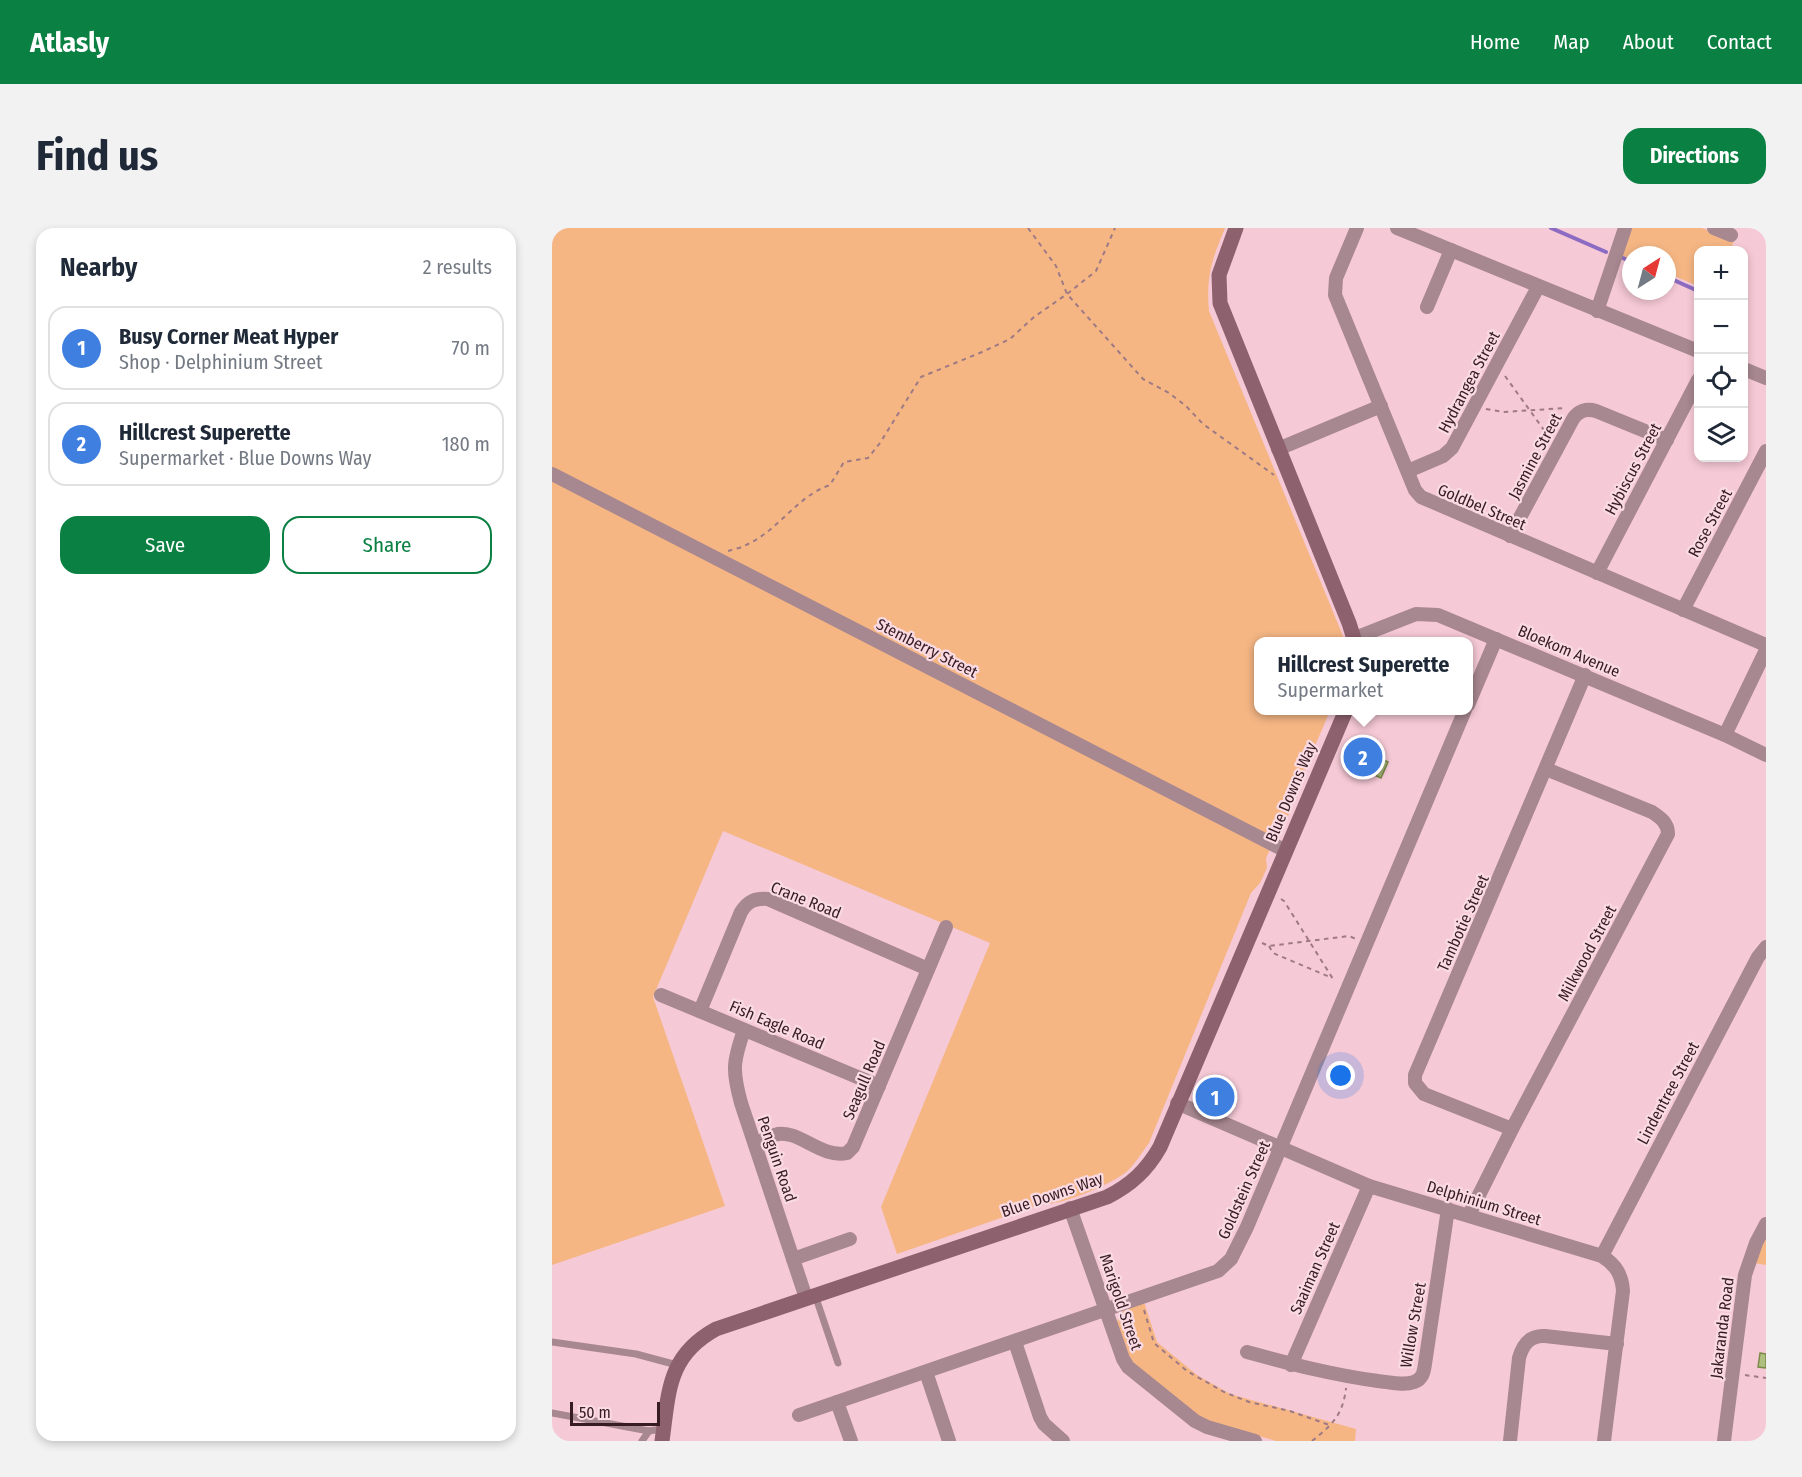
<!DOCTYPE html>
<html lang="en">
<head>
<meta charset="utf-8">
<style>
  body { margin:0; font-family:"Fira Sans Condensed",sans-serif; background:#f2f2f3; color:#1f2937 }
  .controls { position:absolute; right:18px; top:18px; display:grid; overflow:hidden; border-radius:12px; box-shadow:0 3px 9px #0003 }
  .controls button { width:54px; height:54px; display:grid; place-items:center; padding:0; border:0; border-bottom:2px solid #e0e1e3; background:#fff; color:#1f2937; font:30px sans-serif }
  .compass { position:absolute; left:1070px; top:18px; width:54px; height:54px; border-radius:50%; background:#fff; box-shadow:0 3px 9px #0003; rotate:36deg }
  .scale { position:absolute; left:18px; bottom:15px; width:90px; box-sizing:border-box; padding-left:6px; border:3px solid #371c24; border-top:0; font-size:16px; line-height:21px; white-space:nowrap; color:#371c24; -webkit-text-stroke:4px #fadbe3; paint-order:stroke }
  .you { position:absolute; left:789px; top:848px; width:21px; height:21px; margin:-15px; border:4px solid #fff; border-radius:50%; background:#1a73e8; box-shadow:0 0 0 9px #1a73e833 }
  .badge { display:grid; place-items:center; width:39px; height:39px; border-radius:50%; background:#0b8043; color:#fff; font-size:20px; font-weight:700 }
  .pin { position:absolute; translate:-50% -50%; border:3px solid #fff; box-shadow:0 2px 6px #0006 }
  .popup { position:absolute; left:702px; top:409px; width:219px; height:78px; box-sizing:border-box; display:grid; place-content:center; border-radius:12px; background:#fff; filter:drop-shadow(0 2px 4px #0005); font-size:20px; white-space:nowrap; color:#747a83 }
  .popup b { font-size:22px; color:#1f2937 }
  .popup::after { content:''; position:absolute; left:50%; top:100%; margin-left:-12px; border:12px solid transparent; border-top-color:#fff }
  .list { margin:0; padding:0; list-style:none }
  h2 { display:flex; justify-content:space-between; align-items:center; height:78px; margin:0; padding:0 24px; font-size:26px }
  h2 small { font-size:20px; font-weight:400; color:#747a83 }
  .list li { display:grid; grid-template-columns:39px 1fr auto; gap:18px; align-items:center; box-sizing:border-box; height:84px; margin:0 12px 12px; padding:0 12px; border:2px solid #e0e1e3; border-radius:18px }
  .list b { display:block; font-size:22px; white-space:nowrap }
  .list p { margin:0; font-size:20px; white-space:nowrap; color:#747a83 }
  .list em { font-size:20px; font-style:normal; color:#747a83 }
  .actions { display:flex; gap:12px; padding:18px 24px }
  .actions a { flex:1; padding:14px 0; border:2px solid #0b8043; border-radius:18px; text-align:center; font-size:21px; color:#0b8043 }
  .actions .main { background:#0b8043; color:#fff }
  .icon { flex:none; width:33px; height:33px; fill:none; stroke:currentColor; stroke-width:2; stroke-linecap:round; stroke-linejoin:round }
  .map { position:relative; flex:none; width:1214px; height:1213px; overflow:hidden; border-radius:18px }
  header { display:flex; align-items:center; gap:36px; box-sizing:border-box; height:84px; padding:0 30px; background:#0b8043; color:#fff }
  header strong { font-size:28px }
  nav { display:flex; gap:33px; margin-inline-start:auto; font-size:21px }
  .intro { display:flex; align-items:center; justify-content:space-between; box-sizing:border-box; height:144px; padding:0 36px }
  h1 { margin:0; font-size:42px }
  .button { padding:15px 27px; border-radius:18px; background:#0b8043; color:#fff; font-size:21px; font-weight:700 }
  main { display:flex; gap:36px; padding:0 36px }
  aside { flex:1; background:#fff; border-radius:18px; box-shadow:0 3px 9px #0003 }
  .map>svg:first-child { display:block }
  .green { fill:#f5b684 }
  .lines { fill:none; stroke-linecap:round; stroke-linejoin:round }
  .stream { stroke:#8c6cc2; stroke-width:4 }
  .building { fill:#afbf7d; stroke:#7b8a4a; stroke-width:1.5 }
  .path { stroke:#9e7a84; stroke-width:2; stroke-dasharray:4.5 4.5; stroke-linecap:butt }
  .lane { stroke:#a78790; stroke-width:7 }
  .street { stroke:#a78790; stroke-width:14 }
  .secondary { stroke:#8d616e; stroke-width:15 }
  .labels { text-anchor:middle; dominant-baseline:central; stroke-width:4.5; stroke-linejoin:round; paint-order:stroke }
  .street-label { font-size:16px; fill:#371c24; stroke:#fadbe3 }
</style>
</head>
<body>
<header>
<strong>Atlasly</strong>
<nav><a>Home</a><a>Map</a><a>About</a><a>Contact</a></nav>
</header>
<div class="intro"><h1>Find us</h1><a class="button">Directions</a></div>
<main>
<aside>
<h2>Nearby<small>2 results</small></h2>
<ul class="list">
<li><span class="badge" style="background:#3f7fe0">1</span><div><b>Busy Corner Meat Hyper</b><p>Shop · Delphinium Street</p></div><em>70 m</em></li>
<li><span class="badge" style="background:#3f7fe0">2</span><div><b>Hillcrest Superette</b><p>Supermarket · Blue Downs Way</p></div><em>180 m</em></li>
</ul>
<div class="actions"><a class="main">Save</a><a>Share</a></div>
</aside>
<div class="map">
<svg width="1214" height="1213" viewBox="0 0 1214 1213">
  <rect width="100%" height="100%" fill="#f6c9d6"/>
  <g class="green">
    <path d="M0,0H673C660,32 654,47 657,83L791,408L792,413L706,414V482L778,483L740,571L738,585L729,598L714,630L715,640L708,655L699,665L597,915C590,924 582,938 573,945C553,959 510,977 486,977L345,1026L329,979L438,715L171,603L101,769L173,978L0,1037Z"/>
    <polygon points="1077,0 1150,0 1182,13 1178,22 1146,22 1146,58 1115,45 1115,27 1079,27 1079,31 1069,27"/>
    <polygon points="1214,1007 1214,1037 1202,1035"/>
    <path d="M592,1074L605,1114L645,1147L678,1166L804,1201L803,1213H724L648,1191L585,1141L575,1128L565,1097C566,1081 578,1079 592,1074Z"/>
  </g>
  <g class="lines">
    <g class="stream">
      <polyline points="999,0 1054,24"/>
      <polyline points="1071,30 1079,34"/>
      <polyline points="1115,49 1146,63"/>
    </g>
  </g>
  <g class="building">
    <polygon points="803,510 820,517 816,525 836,534 829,550 793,534"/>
    <polygon points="655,853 677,863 670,881 653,874 650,865"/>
    <polygon points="1208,1125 1214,1126 1214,1140 1206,1139"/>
  </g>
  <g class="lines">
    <g class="path">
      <polyline points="476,0 504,38 515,66 591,151 617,165 634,178 651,196 722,247"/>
      <polyline points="953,148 997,209"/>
      <polyline points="934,181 951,184 1014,180"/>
      <path d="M176,323C182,321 189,320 194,317C226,303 245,268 278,257L292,234L316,230L328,215L369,149L430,124L458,111L482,89L515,66L544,43L563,0"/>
      <polyline points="729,671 732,673 781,751"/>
      <polyline points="710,715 717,718 797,708 804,711"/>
      <polyline points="717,718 721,725 780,750"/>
      <polyline points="592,1082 602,1115 635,1143 672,1164 697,1174 738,1183 780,1198"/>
      <polyline points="1193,1147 1214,1150"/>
      <path d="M760,1213C780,1197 791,1187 794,1160"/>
    </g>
    <g class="lane">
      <polyline points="263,1067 286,1135"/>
      <polyline points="0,1114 84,1126 125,1137"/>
      <polyline points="0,1185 97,1203"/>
      <polyline points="90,1213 97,1203 103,1202 112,1204"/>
    </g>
    <g class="street">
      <polyline points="805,0 784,50 783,67 863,262 869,269 1214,417"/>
      <polyline points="845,0 1146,123"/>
      <polyline points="1162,0 1179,7"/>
      <polyline points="875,79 899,22"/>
      <polyline points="1045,83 1073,0"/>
      <polyline points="1192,141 1214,150"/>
      <polyline points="726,221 829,178"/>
      <polyline points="856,243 891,228 900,220 986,59"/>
      <polyline points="0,246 734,623"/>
      <path d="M958,308L1021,191C1026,183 1034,180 1044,183L1115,212"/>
      <polyline points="1045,345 1146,152"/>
      <polyline points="1131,382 1214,223"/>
      <polyline points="803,410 864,386 886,387 1173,507 1214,527"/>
      <polyline points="916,477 944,411"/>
      <polyline points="1173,507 1214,422"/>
      <polyline points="109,767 327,858"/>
      <path d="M148,783L189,684C196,673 203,670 216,671L376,741"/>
      <path d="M192,802C181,834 180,842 189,875L254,1070"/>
      <path d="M625,875L817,958L1050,1028C1064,1037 1070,1047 1071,1063L1052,1213"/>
      <polyline points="960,901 872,866 863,855 863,847 1033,447"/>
      <path d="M203,916C210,913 218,908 226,906C247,902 270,931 295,925L301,919L394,699"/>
      <polyline points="518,980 571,1131 576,1139 643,1193 655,1199 703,1213"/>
      <path d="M917,987L960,901L1116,606C1116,595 1109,590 1100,584L994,541"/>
      <polyline points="1050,1028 1206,729 1214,719"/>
      <polyline points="241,1031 298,1011"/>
      <polyline points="463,1114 488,1189 492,1196 511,1213"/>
      <path d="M695,1124C739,1136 781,1147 826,1153C837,1154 852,1158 862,1154C871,1151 872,1143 873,1136L896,981"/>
      <polyline points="739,1137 817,958"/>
      <polyline points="374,1144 397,1213"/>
      <polyline points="285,1174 299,1213"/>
      <polyline points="247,1187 666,1043 679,1031 695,999 913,482"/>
      <path d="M958,1213L967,1130C971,1116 978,1107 993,1108L1065,1116"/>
      <polyline points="1172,1213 1193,1047 1204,1015 1214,996"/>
    </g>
    <g class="secondary">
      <polyline points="684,0 667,47 668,75 797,395 803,414"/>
      <path d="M110,1213C117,1164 115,1128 164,1101L555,969C579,957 595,942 608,919L794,482"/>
    </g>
  </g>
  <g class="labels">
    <g class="street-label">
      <text transform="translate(917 154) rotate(-62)">Hydrangea Street</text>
      <text transform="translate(983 228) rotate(-62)">Jasmine Street</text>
      <text transform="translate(1081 241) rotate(-62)">Hybiscus Street</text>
      <text transform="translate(930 279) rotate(23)">Goldbel Street</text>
      <text transform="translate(1158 295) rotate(-62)">Rose Street</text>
      <text transform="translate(375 420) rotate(27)">Stemberry Street</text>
      <text transform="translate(1017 423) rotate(23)">Bloekom Avenue</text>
      <text transform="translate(739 564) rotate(-67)">Blue Downs Way</text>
      <text transform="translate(254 672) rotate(22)">Crane Road</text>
      <text transform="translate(911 695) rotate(-66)">Tambotie Street</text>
      <text transform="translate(1035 725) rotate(-62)">Milkwood Street</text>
      <text transform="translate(225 797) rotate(23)">Fish Eagle Road</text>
      <text transform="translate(312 852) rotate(-67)">Seagull Road</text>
      <text transform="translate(1116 865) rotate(-62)">Lindentree Street</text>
      <text transform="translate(225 931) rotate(71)">Penguin Road</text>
      <text transform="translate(692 962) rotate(-66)">Goldstein Street</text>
      <text transform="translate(500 967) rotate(-19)">Blue Downs Way</text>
      <text transform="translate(932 975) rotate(17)">Delphinium Street</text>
      <text transform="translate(763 1040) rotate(-66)">Saaiman Street</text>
      <text transform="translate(569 1074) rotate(71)">Marigold Street</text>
      <text transform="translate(861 1097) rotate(-80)">Willow Street</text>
      <text transform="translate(1170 1100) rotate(-83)">Jakaranda Road</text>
    </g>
  </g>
</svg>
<div class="controls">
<button>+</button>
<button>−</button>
<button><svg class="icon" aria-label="locate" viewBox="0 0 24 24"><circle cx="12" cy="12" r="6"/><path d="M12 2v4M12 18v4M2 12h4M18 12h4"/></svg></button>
<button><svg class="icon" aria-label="layers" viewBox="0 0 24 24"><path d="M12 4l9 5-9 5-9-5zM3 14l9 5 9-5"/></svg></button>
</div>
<svg class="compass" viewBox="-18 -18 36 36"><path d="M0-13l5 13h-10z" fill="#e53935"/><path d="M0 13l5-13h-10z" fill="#747a83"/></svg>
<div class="scale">50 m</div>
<div class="you"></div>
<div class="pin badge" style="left:663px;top:869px;background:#3f7fe0">1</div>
<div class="pin badge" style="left:811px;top:529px;background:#3f7fe0">2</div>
<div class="popup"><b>Hillcrest Superette</b>Supermarket</div>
</div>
</main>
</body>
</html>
